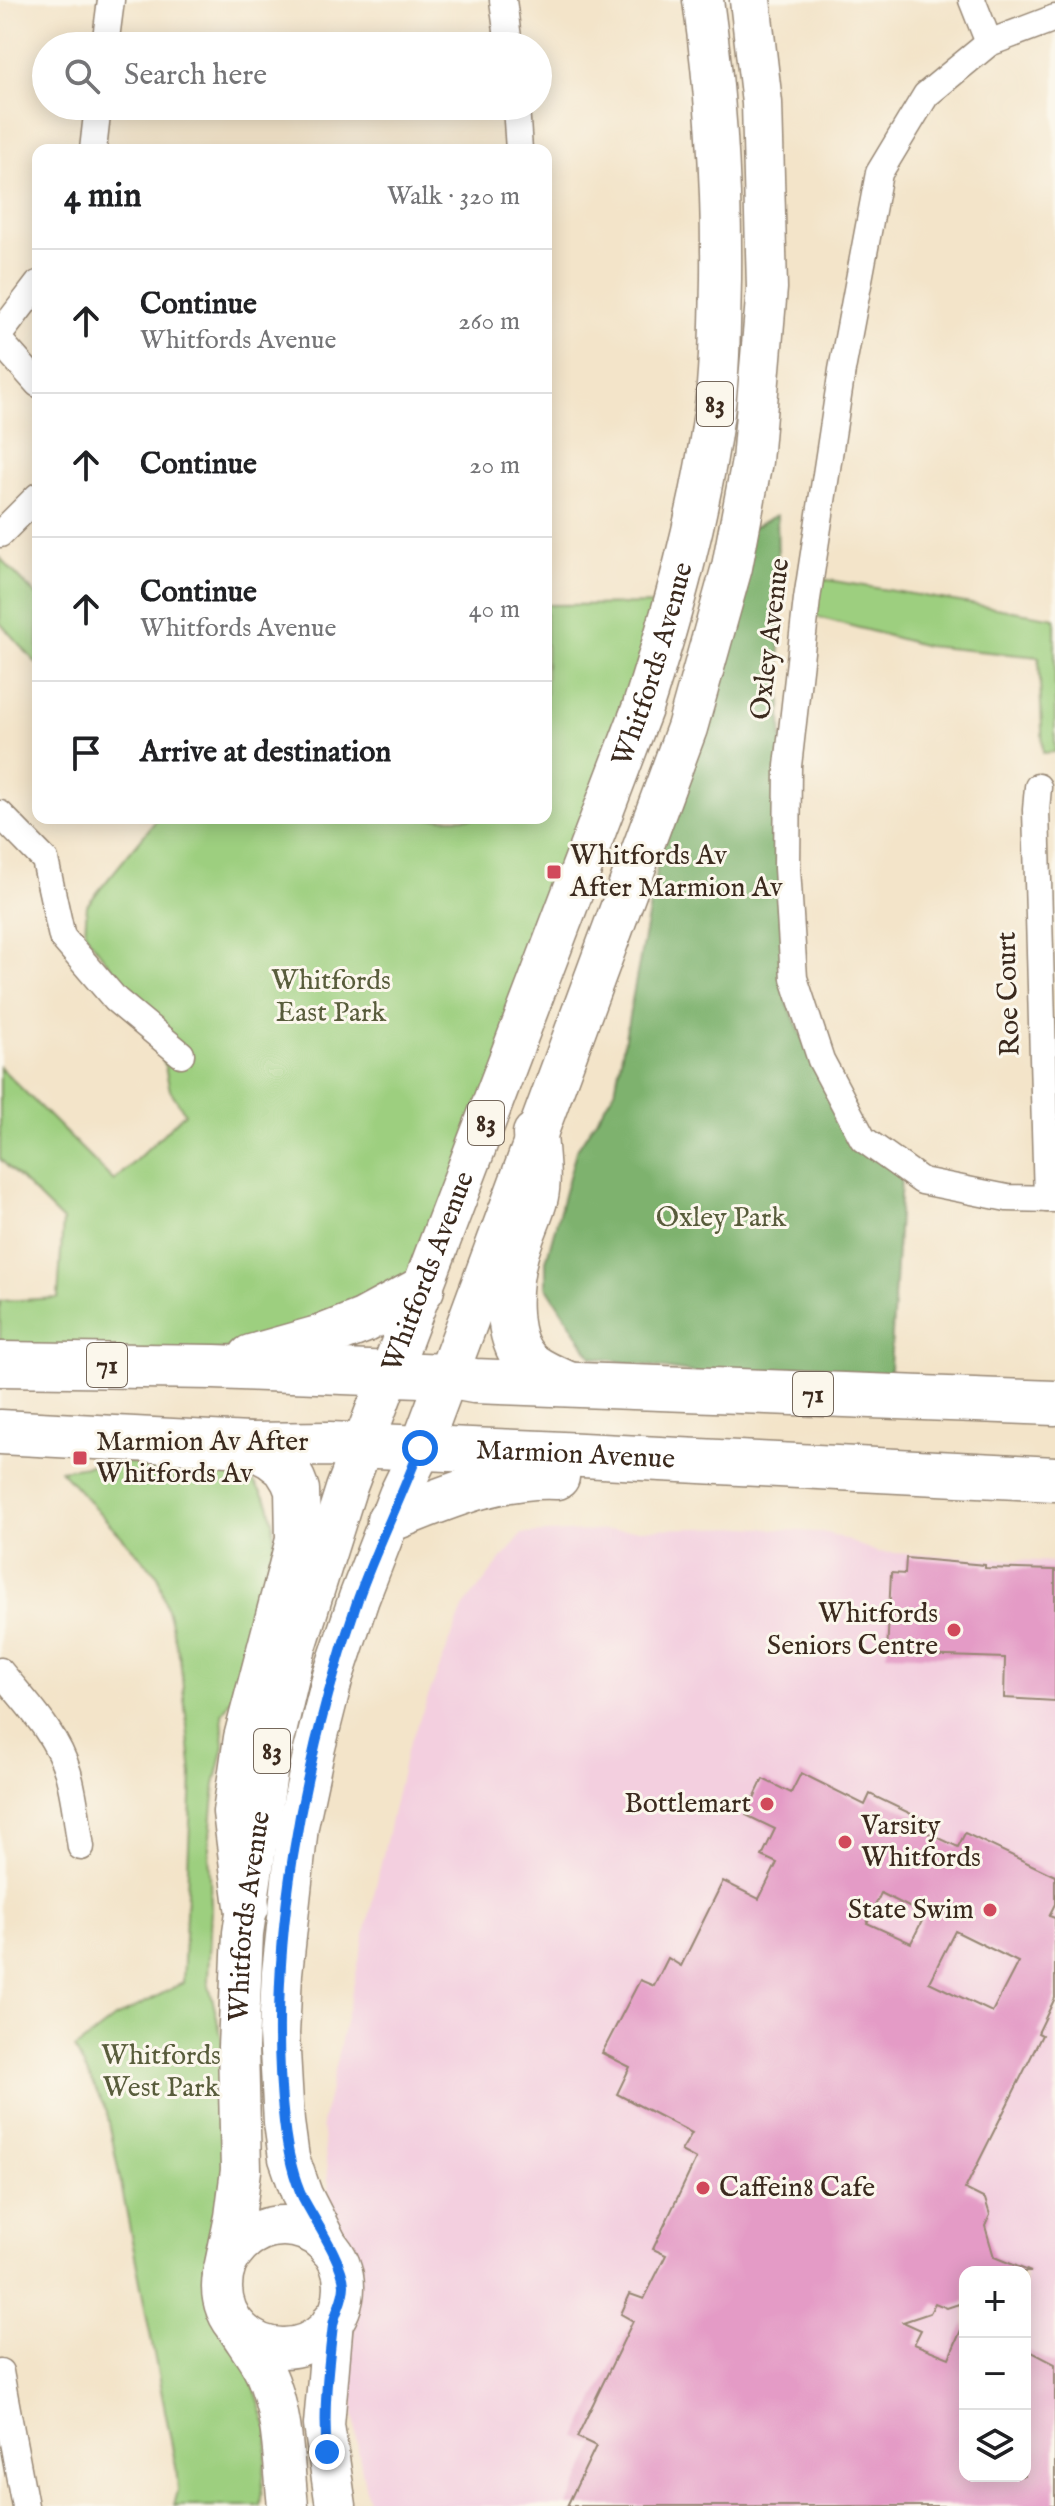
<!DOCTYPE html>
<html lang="en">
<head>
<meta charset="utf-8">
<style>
  body { margin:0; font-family:"IM FELL English",serif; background:#f2f2f2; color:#202124 }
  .controls { position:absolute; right:24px; bottom:24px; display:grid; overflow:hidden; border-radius:16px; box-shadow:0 4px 20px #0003 }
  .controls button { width:72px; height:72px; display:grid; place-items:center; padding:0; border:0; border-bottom:2px solid #e0e0e0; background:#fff; color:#202124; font:40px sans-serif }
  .stop { position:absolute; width:24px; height:24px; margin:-18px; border:6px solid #1a73e8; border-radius:50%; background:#fff }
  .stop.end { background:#1a73e8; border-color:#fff; box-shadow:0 2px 8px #0008 }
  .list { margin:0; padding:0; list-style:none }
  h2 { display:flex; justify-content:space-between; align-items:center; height:104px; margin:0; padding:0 32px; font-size:34px }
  h2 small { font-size:26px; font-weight:400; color:#757577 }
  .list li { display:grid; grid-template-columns:52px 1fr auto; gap:24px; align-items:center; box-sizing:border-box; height:144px; padding:0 32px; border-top:2px solid #e0e0e0 }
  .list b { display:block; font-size:30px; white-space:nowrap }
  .list p { margin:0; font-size:26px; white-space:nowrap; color:#757577 }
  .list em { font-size:26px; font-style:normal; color:#757577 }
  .icon { flex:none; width:44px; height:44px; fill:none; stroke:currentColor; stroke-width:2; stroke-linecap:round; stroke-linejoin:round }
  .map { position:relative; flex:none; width:1055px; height:2506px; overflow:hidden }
  .search { position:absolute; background:#fff; box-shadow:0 4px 20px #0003; left:32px; top:32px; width:520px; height:88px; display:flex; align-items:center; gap:20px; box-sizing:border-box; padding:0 28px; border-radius:44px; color:#757577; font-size:30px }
  .panel { position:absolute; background:#fff; box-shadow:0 4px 20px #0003; left:32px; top:144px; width:520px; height:680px; border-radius:16px }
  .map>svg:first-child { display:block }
  .built { fill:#f3cfdf; fill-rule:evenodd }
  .green { fill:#9dcf7f; stroke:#6c7c4e; stroke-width:2 }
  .forest { fill:#7eb26e; stroke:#5c6e46; stroke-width:2 }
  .building { fill:#e49bc6; fill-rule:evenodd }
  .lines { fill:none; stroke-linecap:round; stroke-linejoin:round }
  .street-casing { stroke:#978774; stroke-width:29 }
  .primary-casing { stroke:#978774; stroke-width:43 }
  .highway-casing { stroke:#978774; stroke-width:47 }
  .street { stroke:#fff; stroke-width:26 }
  .primary { stroke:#fff; stroke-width:40 }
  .highway { stroke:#fff; stroke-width:44 }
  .route { stroke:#1a73e8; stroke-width:10 }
  .poi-dot { fill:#d1495b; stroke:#fbf7ec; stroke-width:3 }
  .labels { text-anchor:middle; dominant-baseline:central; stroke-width:6; stroke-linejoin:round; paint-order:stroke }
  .shield { fill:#fbf7ec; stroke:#75685c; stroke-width:2 }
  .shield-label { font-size:26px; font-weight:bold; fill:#3b2a1e }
  .street-label { font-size:28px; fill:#3b2a1e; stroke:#fbf7ec }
  .poi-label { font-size:28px; fill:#3b2a1e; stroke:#fbf7ec; text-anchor:start }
  .park-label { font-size:28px; fill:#585c3b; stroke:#fbf7ec }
</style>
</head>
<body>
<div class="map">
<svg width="1055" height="2506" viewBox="0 0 1055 2506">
  <rect width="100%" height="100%" fill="#fbf7ec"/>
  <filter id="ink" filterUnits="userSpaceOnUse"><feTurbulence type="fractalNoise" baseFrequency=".0125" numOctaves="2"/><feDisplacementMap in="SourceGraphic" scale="16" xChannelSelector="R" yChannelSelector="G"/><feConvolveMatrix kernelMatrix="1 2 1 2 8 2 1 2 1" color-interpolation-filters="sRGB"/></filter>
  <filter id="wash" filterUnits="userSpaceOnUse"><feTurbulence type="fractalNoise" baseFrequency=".006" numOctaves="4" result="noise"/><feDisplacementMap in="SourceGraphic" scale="32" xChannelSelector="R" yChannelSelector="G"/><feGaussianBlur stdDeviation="1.8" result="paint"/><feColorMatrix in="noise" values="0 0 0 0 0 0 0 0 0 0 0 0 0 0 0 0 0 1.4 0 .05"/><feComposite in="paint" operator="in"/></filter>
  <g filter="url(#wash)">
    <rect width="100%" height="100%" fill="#f3e4c9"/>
    <path class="built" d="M747,1527L828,1533L877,1552L1055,1562V2506H369L358,2450L322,2124L406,1753L464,1606L522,1534L638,1529ZM965,2272H1025V2476H965Z"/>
    <g class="green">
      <polygon points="0,558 38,597 38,665 0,623"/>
      <polygon points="810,577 1055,618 1055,752 1043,753 1039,657 926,646 814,616"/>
      <polygon points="688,604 425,1260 387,1294 258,1344 187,1356 0,1354 0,1301 58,1298 63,1221 0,1159 0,1067 114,1181 185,1113 170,1090 161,1049 130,992 85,933 87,905 158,818 546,818 546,605"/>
      <polygon points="114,1462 237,1468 252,1479 269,1504 273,1521 274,1545 243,1679 222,1714 224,1746 215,1785 209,1846 211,1907 208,1981 240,2113 233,2196 208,2287 220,2331 247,2365 269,2431 260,2506 174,2506 178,2490 176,2467 107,2112 75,2049 115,2018 183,1983 192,1775 180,1658 158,1576 60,1470"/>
    </g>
    <polygon class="forest" points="777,515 787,1003 835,1108 901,1179 889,1386 729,1378 592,1357 546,1286 546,1261 576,1151 615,1090 669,805 750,529"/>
    <g id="blocks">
      <g class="building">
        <polygon points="906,1558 985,1565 985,1568 1055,1570 1055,1701 1004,1698 1005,1658 887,1654 891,1573 905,1574"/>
        <path d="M801,1773L865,1805L870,1794L930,1823L926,1832L958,1847L965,1833L1055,1876V1904L1049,1916L1055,1918V1998L1038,2033L1042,2035L965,2189L985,2199L990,2215L985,2226L994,2257L1031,2272H965V2302L947,2308L935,2303L930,2313L903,2322L921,2330L914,2344L949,2358L965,2321V2476H1025V2361L1030,2351L1055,2364V2506H567L596,2446L577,2437L633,2321L621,2314L630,2294L644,2299L666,2255L653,2249L696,2159L681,2151L692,2133L617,2094L630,2067L602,2053L640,1980L654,1986L668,1958L681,1966L723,1881L759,1899L777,1863L762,1856L775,1829L746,1815L763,1779L791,1793ZM881,1893L925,1915L911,1943L867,1923ZM955,1931L1018,1962L992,2012L929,1982Z"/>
      </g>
    </g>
  </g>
  <g filter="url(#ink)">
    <use href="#blocks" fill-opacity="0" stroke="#978774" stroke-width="2"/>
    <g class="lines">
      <defs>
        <g id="street">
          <polyline points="503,0 509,46"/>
          <polyline points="972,0 989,43"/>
          <polyline points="1055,18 989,43 926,95 879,173 842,370 807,599 788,766 787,868 794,978 821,1060 863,1139 922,1181 1007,1198 1055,1199"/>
          <polyline points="105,46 111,0"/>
          <polyline points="516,106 519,150"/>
          <polyline points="93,150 98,106"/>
          <polyline points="0,334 38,284"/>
          <polyline points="0,341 38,384"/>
          <polyline points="0,534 38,496"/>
          <polyline points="1038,787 1036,810 1047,1199"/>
          <polyline points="0,814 45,860 62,937 116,1000 181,1054"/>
          <path d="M0,1671C25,1702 57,1734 68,1773C75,1797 77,1823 81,1847"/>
          <polyline points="0,2372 25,2506"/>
        </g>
        <g id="primary">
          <circle cx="283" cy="2287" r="61"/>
          <polyline points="329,2248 302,2195 296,2178 289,2158 284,2122 279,2034 282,1973 298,1826 314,1751 333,1676 359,1598 399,1495 415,1462 468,1321 687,728 732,567 752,461 767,288 762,103 750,0"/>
          <path id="s1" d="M223,2274L235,2217L241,2170L238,2047L243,1933L268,1766L296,1647L346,1489L642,709C673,612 700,514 714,413C720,369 720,323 721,279C722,185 716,93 703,0"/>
          <polyline points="333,2320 324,2425 336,2506"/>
          <path d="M238,2329C247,2343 258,2357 265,2372C284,2414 283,2461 288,2506"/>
        </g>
        <g id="highway">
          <path d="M535,1134C536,1153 540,1177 536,1196C532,1215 521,1234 516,1254C508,1283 504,1336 526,1360C537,1372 554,1377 568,1384"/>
          <polyline points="251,1357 322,1337 363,1321 422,1289"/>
          <polyline points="0,1364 214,1367 447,1376 474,1381 1055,1403"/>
          <path id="s2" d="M0,1432L249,1445L329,1444L543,1453L1055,1479"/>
          <path d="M389,1520C443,1499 497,1474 557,1477"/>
          <polyline points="247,1906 235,1812 246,1738 298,1540 297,1490 293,1480 285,1467 272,1457 249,1445"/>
        </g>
      </defs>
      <use href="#street" class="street-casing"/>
      <use href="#primary" class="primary-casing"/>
      <use href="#highway" class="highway-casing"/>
      <use href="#street" class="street"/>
      <use href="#primary" class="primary"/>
      <use href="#highway" class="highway"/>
    </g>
  </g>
  <g class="lines" filter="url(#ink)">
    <path class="route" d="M327,2452C323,2410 328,2368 333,2325C335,2312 344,2300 344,2285C343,2262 315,2221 303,2198C292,2175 287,2148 284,2122C265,1951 302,1761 358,1599C376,1548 401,1499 420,1448"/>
  </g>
  <g class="poi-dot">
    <rect x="546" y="864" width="16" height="16" rx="4"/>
    <rect x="72" y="1450" width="16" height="16" rx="4"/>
    <circle cx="954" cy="1630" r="8"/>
    <circle cx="767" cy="1804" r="8"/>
    <circle cx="845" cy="1842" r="8"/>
    <circle cx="990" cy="1910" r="8"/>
    <circle cx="703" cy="2188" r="8"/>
  </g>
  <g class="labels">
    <g class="shield">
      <rect x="697" y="382" width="36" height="44" rx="6"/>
      <rect x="468" y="1101" width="36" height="44" rx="6"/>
      <rect x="87" y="1343" width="40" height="44" rx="6"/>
      <rect x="793" y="1372" width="40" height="44" rx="6"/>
      <rect x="254" y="1729" width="36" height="44" rx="6"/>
    </g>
    <g class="shield-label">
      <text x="715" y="404">83</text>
      <text x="486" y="1123">83</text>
      <text x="107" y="1365">71</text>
      <text x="813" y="1394">71</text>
      <text x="272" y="1751">83</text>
    </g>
    <g class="street-label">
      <text transform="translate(771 639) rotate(-83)">Oxley Avenue</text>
      <text stroke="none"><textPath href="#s1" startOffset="1680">Whitfords Avenue</textPath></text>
      <text transform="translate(1009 994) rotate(-92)">Roe Court</text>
      <text stroke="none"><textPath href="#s1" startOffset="1032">Whitfords Avenue</textPath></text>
      <text stroke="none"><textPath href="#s2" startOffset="576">Marmion Avenue</textPath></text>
      <text stroke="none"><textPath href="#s1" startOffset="360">Whitfords Avenue</textPath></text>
    </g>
    <g class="poi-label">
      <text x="570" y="856">Whitfords Av<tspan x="570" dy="32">After Marmion Av</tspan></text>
      <text x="96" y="1442">Marmion Av After<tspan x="96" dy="32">Whitfords Av</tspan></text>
      <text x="938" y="1614" text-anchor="end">Whitfords<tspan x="938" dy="32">Seniors Centre</tspan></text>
      <text x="751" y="1804" text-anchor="end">Bottlemart</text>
      <text x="861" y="1826">Varsity<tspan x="861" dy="32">Whitfords</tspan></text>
      <text x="974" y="1910" text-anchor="end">State Swim</text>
      <text x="719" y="2188">Caffein8 Cafe</text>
    </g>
    <g class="park-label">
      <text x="331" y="981">Whitfords<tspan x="331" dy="32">East Park</tspan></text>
      <text x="721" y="1218">Oxley Park</text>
      <text x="161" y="2056">Whitfords<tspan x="161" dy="32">West Park</tspan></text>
    </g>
  </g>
</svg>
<div class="controls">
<button>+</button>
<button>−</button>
<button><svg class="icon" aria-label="layers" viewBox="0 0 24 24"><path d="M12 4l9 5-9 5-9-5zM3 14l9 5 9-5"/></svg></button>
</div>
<div class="stop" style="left:420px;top:1448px"></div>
<div class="stop end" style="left:327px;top:2452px"></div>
<div class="search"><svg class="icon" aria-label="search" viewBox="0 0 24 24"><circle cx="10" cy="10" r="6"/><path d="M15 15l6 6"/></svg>Search here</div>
<section class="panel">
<h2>4 min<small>Walk · 320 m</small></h2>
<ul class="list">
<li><svg class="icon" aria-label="ahead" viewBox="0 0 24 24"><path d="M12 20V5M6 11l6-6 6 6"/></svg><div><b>Continue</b><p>Whitfords Avenue</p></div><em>260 m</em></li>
<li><svg class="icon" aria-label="ahead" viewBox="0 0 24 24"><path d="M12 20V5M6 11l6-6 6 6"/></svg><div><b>Continue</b></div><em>20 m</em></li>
<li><svg class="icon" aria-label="ahead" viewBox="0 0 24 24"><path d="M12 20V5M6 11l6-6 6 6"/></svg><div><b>Continue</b><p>Whitfords Avenue</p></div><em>40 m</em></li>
<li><svg class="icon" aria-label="arrive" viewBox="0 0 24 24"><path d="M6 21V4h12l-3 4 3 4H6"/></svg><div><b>Arrive at destination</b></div></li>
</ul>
</section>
</div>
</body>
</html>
